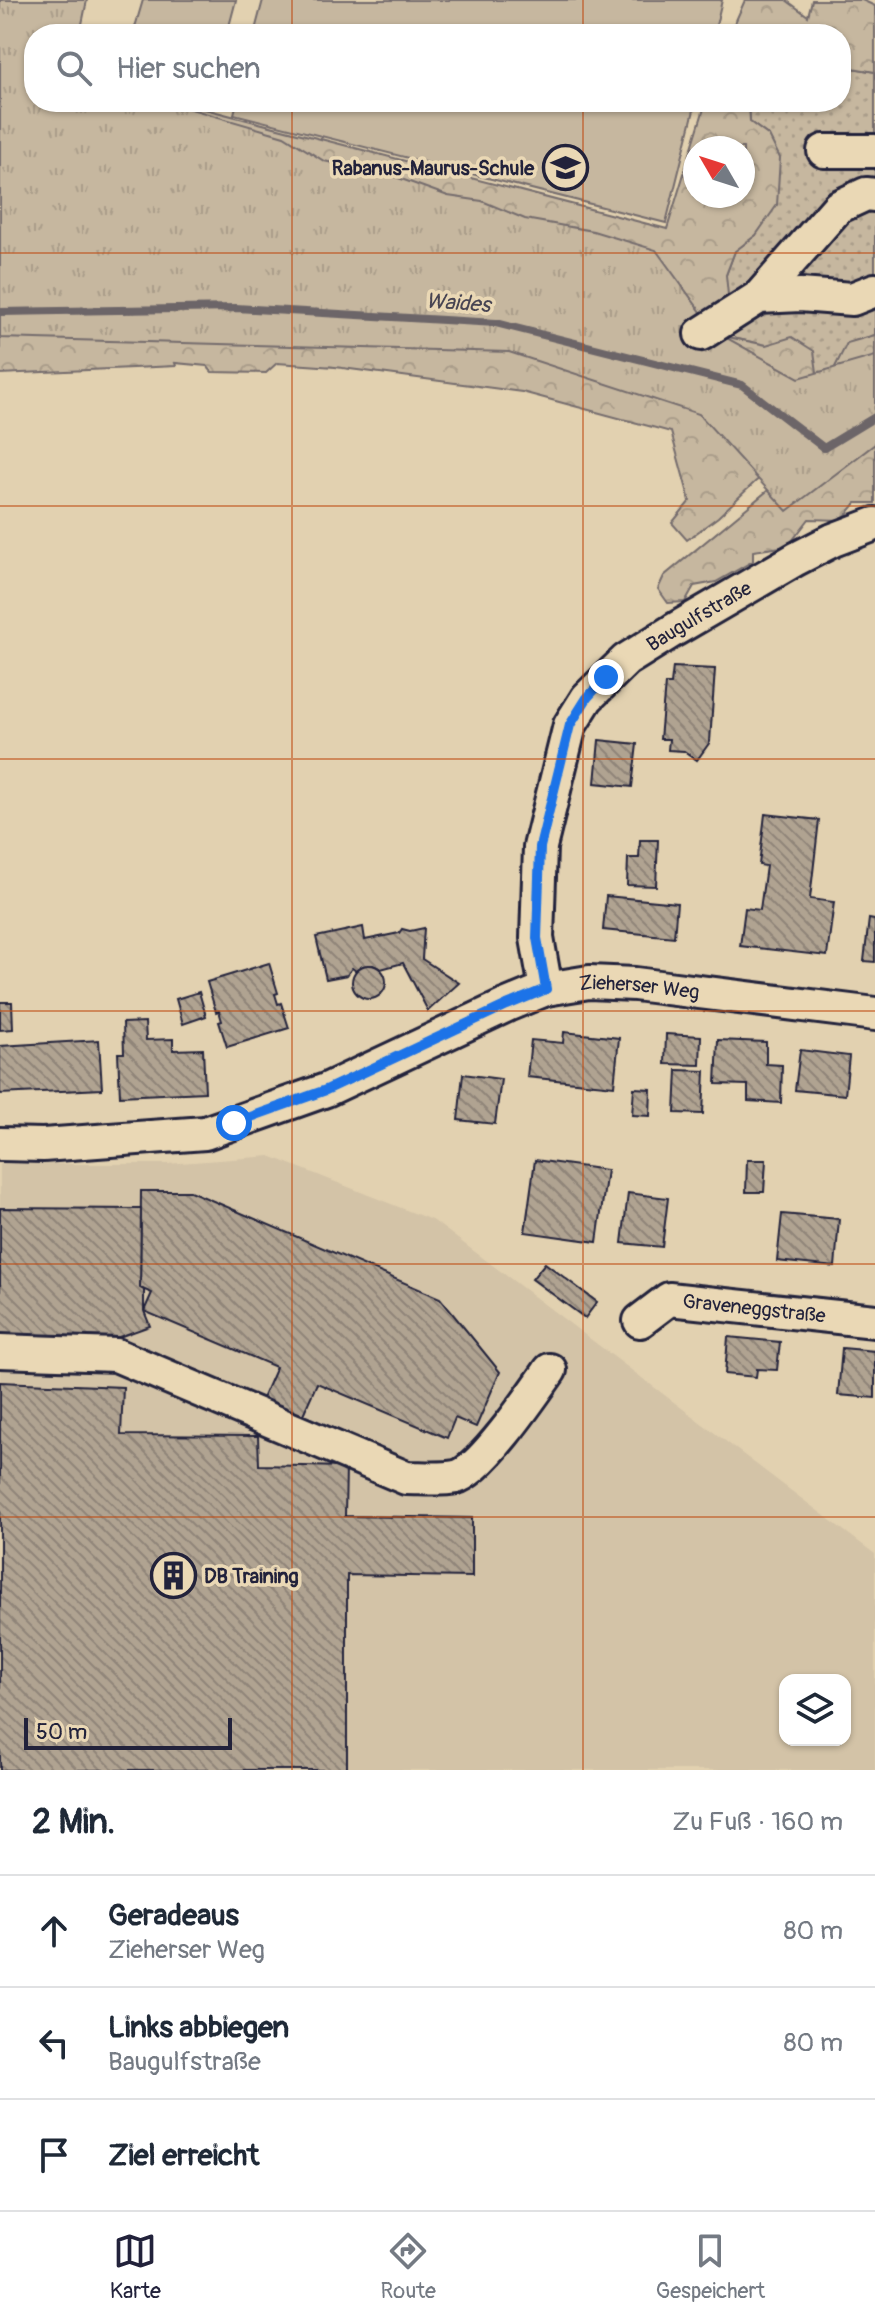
<!DOCTYPE html>
<html lang="de">
<head>
<meta charset="utf-8">
<style>
  body { margin:0; font-family:Pangolin,sans-serif; background:#f6f6f7; color:#1f2937 }
  .controls { position:absolute; right:24px; bottom:24px; display:grid; overflow:hidden; border-radius:16px; box-shadow:0 2px 6px #0004 }
  .controls button { width:72px; height:72px; display:grid; place-items:center; padding:0; border:0; border-bottom:2px solid #e0e1e3; background:#fff; color:#1f2937; font:40px sans-serif }
  .compass { position:absolute; left:683px; top:136px; width:72px; height:72px; border-radius:50%; background:#fff; box-shadow:0 2px 6px #0004; rotate:309deg }
  .scale { position:absolute; left:24px; bottom:20px; width:208px; box-sizing:border-box; padding-left:8px; border:4px solid #22223b; border-top:0; font-size:22px; line-height:28px; white-space:nowrap; color:#22223b; -webkit-text-stroke:6px #ead8b5; paint-order:stroke }
  .stop { position:absolute; width:24px; height:24px; margin:-18px; border:6px solid #1a73e8; border-radius:50%; background:#fff }
  .stop.end { background:#1a73e8; border-color:#fff; box-shadow:0 2px 8px #0008 }
  .list { margin:0; padding:0; list-style:none }
  h2 { display:flex; justify-content:space-between; align-items:center; height:104px; margin:0; padding:0 32px; font-size:34px }
  h2 small { font-size:26px; font-weight:400; color:#747a83 }
  .list li { display:grid; grid-template-columns:52px 1fr auto; gap:24px; align-items:center; box-sizing:border-box; height:112px; padding:0 32px; border-top:2px solid #e0e1e3 }
  .list b { display:block; font-size:30px; white-space:nowrap }
  .list p { margin:0; font-size:26px; white-space:nowrap; color:#747a83 }
  .list em { font-size:26px; font-style:normal; color:#747a83 }
  .icon { flex:none; width:44px; height:44px; fill:none; stroke:currentColor; stroke-width:2; stroke-linecap:round; stroke-linejoin:round }
  .map { position:relative; flex:none; width:875px; height:1770px; overflow:hidden }
  .search { position:absolute; background:#fff; box-shadow:0 2px 6px #0004; left:24px; right:24px; top:24px; height:88px; display:flex; align-items:center; gap:20px; box-sizing:border-box; padding:0 28px; border-radius:32px; color:#747a83; font-size:30px }
  .sheet { height:440px; background:#fff }
  nav { display:flex; justify-content:space-around; align-items:center; box-sizing:border-box; height:112px; border-top:2px solid #e0e1e3; background:#fff; font-size:22px; color:#747a83 }
  nav a { display:grid; justify-items:center; gap:4px }
  nav .on { color:#22223b }
  .map>svg:first-child { display:block }
  .built { fill:#d3c3a7; fill-rule:evenodd }
  .grass { fill:url(#grass-dots); stroke:#746c6d; stroke-width:2 }
  .forest { fill:url(#forest-crowns); stroke:#746c6d; stroke-width:2; fill-rule:evenodd }
  .park { fill:url(#park-tufts); stroke:#746c6d; stroke-width:2 }
  .garden { fill:#c6b79f; stroke:#746c6d; stroke-width:2 }
  .lines { fill:none; stroke-linecap:round; stroke-linejoin:round }
  .stream { stroke:#6c6568; stroke-width:8 }
  .building { fill:url(#building-back-hatch); stroke:#22223b; stroke-width:2 }
  .minor-casing { stroke:#22223b; stroke-width:38 }
  .minor { stroke:#ead8b5; stroke-width:32 }
  .route { stroke:#1a73e8; stroke-width:10 }
  .grid { fill:none; stroke:#c04e15; stroke-width:2; stroke-opacity:0.55 }
  .labels { text-anchor:middle; dominant-baseline:central; stroke-width:7; stroke-linejoin:round; paint-order:stroke }
  .poi-label { font-size:20px; font-weight:bold; fill:#22223b; stroke:#ead8b5; text-anchor:end }
  .street-label { font-size:20px; fill:#22223b; stroke:#ead8b5 }
  .water-label { font-size:22px; font-style:italic; fill:#474452; stroke:#ead8b5 }
</style>
</head>
<body>
<div class="map">
<svg width="875" height="1770" viewBox="0 0 875 1770">
  <defs>
    <pattern id="grass-dots" width="8" height="8" patternUnits="userSpaceOnUse" patternTransform="scale(2)"><rect width="8" height="8" fill="#c6b79f"/><path d="M2 2h.1M6 6h.1" fill="none" stroke="#aa9d8a" stroke-width="1.8" stroke-linecap="round"/></pattern>
    <pattern id="forest-crowns" width="20" height="18" patternUnits="userSpaceOnUse" patternTransform="scale(2)"><rect width="20" height="18" fill="#c6b79f"/><path d="M2 6a3 3 0 1 1 6 0M12 15a3 3 0 1 1 6 0" fill="none" stroke="#aa9d8a"/></pattern>
    <pattern id="park-tufts" width="24" height="20" patternUnits="userSpaceOnUse" patternTransform="scale(2)"><rect width="24" height="20" fill="#c6b79f"/><path d="M3 7l-1-3M5 7V3M7 7l1-3M15 17l-1-3M17 17v-4M19 17l1-3" fill="none" stroke="#aa9d8a"/></pattern>
    <pattern id="building-back-hatch" width="6" height="6" patternUnits="userSpaceOnUse" patternTransform="scale(2)"><rect width="6" height="6" fill="#b0a391"/><path d="M-1 5l2 2M0 0l6 6M5-1l2 2" fill="none" stroke="#8f8478"/></pattern>
  </defs>
  <rect width="100%" height="100%" fill="#e2d1b0"/>
  <filter id="ink" filterUnits="userSpaceOnUse"><feTurbulence type="fractalNoise" baseFrequency=".0125" numOctaves="2"/><feDisplacementMap in="SourceGraphic" scale="16" xChannelSelector="R" yChannelSelector="G"/><feConvolveMatrix kernelMatrix="1 2 1 2 8 2 1 2 1" color-interpolation-filters="sRGB"/></filter>
  <g filter="url(#ink)">
    <path class="built" d="M270,1156L434,1221L875,1554V1770H0V1164H167ZM785,1680H845V1740H785Z"/>
    <polygon class="grass" points="841,66 875,72 875,335 847,343 839,389 766,345 723,336 704,316 726,275 735,251 756,235 769,136 750,122 749,102 841,102"/>
    <g class="forest">
      <polygon points="745,0 786,0 808,16 812,0 862,0 875,6 875,72 841,66 841,34 738,34 734,25"/>
      <path d="M44,102H178L667,229L706,102H749L750,122L769,136L780,158L777,205L756,235L735,251L726,275L728,295L704,316L723,336L766,345L792,337L814,351L819,386L787,456L755,482L718,517L687,540L672,523L690,501L671,432L522,392L335,367L277,363L266,373L212,372L207,366L175,363L176,366L0,374V267ZM695,148H743V196H695Z"/>
      <polygon points="875,335 875,383 833,371 847,343"/>
      <polygon points="875,402 875,503 856,503 842,520 809,519 788,546 753,551 753,561 716,582 694,586 685,602 668,603 658,589 664,576"/>
    </g>
    <polygon class="park" points="0,0 87,0 80,34 34,34 34,102 167,102 284,136 324,161 393,176 448,196 482,201 525,219 593,231 656,250 704,316 723,336 799,378 875,356 875,444 787,511 699,414 509,352 0,338"/>
    <g class="garden">
      <polygon points="143,0 236,0 227,34 133,34"/>
      <polygon points="263,0 722,0 714,34 254,34"/>
      <polygon points="237,102 696,102 666,223 234,114"/>
    </g>
    <g class="lines">
      <polyline class="stream" points="0,312 236,308 496,323 742,385 824,448 875,417"/>
    </g>
    <g class="building">
      <polygon points="673,667 715,669 710,742 697,760 684,751 668,750 669,739 660,739 665,684 671,684"/>
      <polygon points="599,740 637,744 632,787 595,783"/>
      <polygon points="765,814 819,820 810,899 834,902 827,956 740,946 745,908 760,910 766,866 759,865"/>
      <polygon points="640,840 658,840 656,886 627,885 628,858 639,858"/>
      <polygon points="606,896 677,903 674,937 603,930"/>
      <polygon points="869,919 875,920 875,962 864,961"/>
      <polygon points="363,927 365,940 399,933 402,929 410,931 424,928 422,959 459,983 428,1011 403,963 381,969 373,965 363,966 356,971 352,968 347,975 326,979 316,937"/>
      <polygon points="269,963 278,993 275,994 278,1004 281,1003 289,1028 227,1047 219,1022 222,1021 219,1011 216,1012 207,982"/>
      <circle cx="369" cy="982" r="17"/>
      <polygon points="199,992 206,1016 183,1024 176,999"/>
      <polygon points="0,1002 12,1002 13,1029 0,1030"/>
      <polygon points="145,1022 146,1040 173,1039 173,1050 203,1049 205,1092 120,1096 118,1053 124,1053 123,1023"/>
      <polygon points="564,1032 619,1038 614,1086 527,1077 531,1040 563,1043"/>
      <polygon points="666,1034 701,1036 700,1065 665,1064"/>
      <polygon points="99,1040 102,1089 0,1094 0,1046"/>
      <polygon points="718,1040 766,1042 766,1064 782,1065 781,1103 748,1101 748,1085 716,1084"/>
      <polygon points="800,1050 849,1056 845,1095 795,1090"/>
      <polygon points="677,1070 705,1071 703,1114 675,1113"/>
      <polygon points="463,1074 501,1079 495,1124 458,1120"/>
      <polygon points="634,1088 651,1089 650,1116 632,1115"/>
      <polygon points="535,1160 607,1170 597,1242 525,1232"/>
      <polygon points="747,1160 766,1160 764,1192 746,1192"/>
      <polygon points="141,1191 190,1191 440,1298 500,1372 476,1427 455,1418 447,1438 317,1383 301,1419 261,1401 276,1367 144,1311 152,1293 140,1288"/>
      <polygon points="628,1193 668,1198 662,1247 622,1243"/>
      <polygon points="0,1208 141,1209 140,1288 144,1290 144,1311 150,1326 119,1337 0,1336"/>
      <polygon points="782,1214 839,1219 835,1267 777,1261"/>
      <polygon points="545,1263 597,1302 585,1318 532,1279"/>
      <polygon points="728,1337 780,1342 777,1370 757,1369 756,1377 725,1374"/>
      <polygon points="842,1348 875,1351 875,1398 838,1395"/>
      <polygon points="0,1382 123,1387 121,1435 258,1436 259,1465 346,1467 345,1516 472,1518 472,1577 347,1575 347,1770 0,1770"/>
    </g>
    <g class="lines">
      <defs>
        <g id="minor">
          <polyline points="824,151 875,151"/>
          <polyline points="759,297 838,207 866,194 875,195"/>
          <polyline points="701,334 759,297 800,295 852,299 875,290"/>
          <path id="s1" d="M546,989L537,938L540,847L570,725L587,698L626,660L674,630L796,559L833,540L875,524"/>
          <path id="s2" d="M0,1144L43,1145L205,1133L326,1090L507,1005L546,989L589,982L635,984L875,1014"/>
          <path id="s3" d="M640,1321L669,1299L875,1321"/>
          <path d="M0,1351L116,1355L406,1478C421,1478 441,1480 456,1477C481,1471 534,1393 550,1370"/>
        </g>
      </defs>
      <use href="#minor" class="minor-casing"/>
      <use href="#minor" class="minor"/>
    </g>
  </g>
  <g class="lines" filter="url(#ink)">
    <polyline class="route" points="234,1123 326,1090 507,1005 546,989 537,938 540,847 570,725 587,698 606,677"/>
  </g>
  <path class="grid" d="M292,0V34M583,0V34M292,102V1770M583,102V1770M0,253H875M0,506H875M0,759H875M0,1011H875M0,1264H875M0,1517H875"/>
  <defs>
    <symbol id="school-ring" viewBox="-11 -11 22 22"><circle r="9.5" fill="#ead8b5" stroke="#22223b" stroke-width="1.5"/><path d="M0-5L7-2L0 1L-7-2ZM-4 1L0 2.5L4 1V4Q0 6-4 4Z" fill="#22223b"/></symbol>
    <symbol id="building-ring" viewBox="-11 -11 22 22"><circle r="9.5" fill="#ead8b5" stroke="#22223b" stroke-width="1.5"/><path d="M-4-6H4V6H1V3H-1V6H-4ZM-2.5-4.3h1.7v1.8h-1.7ZM.8-4.3h1.7v1.8H.8ZM-2.5-1h1.7V.8h-1.7ZM.8-1h1.7V.8H.8Z" fill="#22223b"/></symbol>
  </defs>
  <g fill-rule="evenodd">
    <use href="#school-ring" x="540" y="142" width="51" height="51"/>
    <use href="#building-ring" x="148" y="1550" width="51" height="51"/>
  </g>
  <g class="labels">
    <g class="poi-label">
      <text x="534" y="168">Rabanus-Maurus-Schule</text>
      <text x="204" y="1576" text-anchor="start">DB Training</text>
    </g>
    <g class="street-label">
      <text stroke="none"><textPath href="#s1" startOffset="440">Baugulfstraße</textPath></text>
      <text stroke="none"><textPath href="#s2" startOffset="670">Zieherser Weg</textPath></text>
      <text stroke="none"><textPath href="#s3" startOffset="122">Graveneggstraße</textPath></text>
    </g>
    <g class="water-label">
      <text transform="translate(458 303) rotate(4)">Waides</text>
    </g>
  </g>
</svg>
<div class="controls">
<button><svg class="icon" aria-label="layers" viewBox="0 0 24 24"><path d="M12 4l9 5-9 5-9-5zM3 14l9 5 9-5"/></svg></button>
</div>
<svg class="compass" viewBox="-18 -18 36 36"><path d="M0-13l5 13h-10z" fill="#e53935"/><path d="M0 13l5-13h-10z" fill="#747a83"/></svg>
<div class="scale">50 m</div>
<div class="stop" style="left:234px;top:1123px"></div>
<div class="stop end" style="left:606px;top:677px"></div>
<div class="search"><svg class="icon" aria-label="search" viewBox="0 0 24 24"><circle cx="10" cy="10" r="6"/><path d="M15 15l6 6"/></svg>Hier suchen</div>
</div>
<section class="sheet">
<h2>2 Min.<small>Zu Fuß · 160 m</small></h2>
<ul class="list">
<li><svg class="icon" aria-label="ahead" viewBox="0 0 24 24"><path d="M12 20V5M6 11l6-6 6 6"/></svg><div><b>Geradeaus</b><p>Zieherser Weg</p></div><em>80 m</em></li>
<li><svg class="icon" aria-label="left" viewBox="0 0 24 24"><path d="M17 20v-9H6M10 6l-5 5 5 5"/></svg><div><b>Links abbiegen</b><p>Baugulfstraße</p></div><em>80 m</em></li>
<li><svg class="icon" aria-label="arrive" viewBox="0 0 24 24"><path d="M6 21V4h12l-3 4 3 4H6"/></svg><div><b>Ziel erreicht</b></div></li>
</ul>
</section>
<nav>
<a class="on"><svg class="icon" aria-label="map" viewBox="0 0 24 24"><path d="M3 6l6-2 6 2 6-2v14l-6 2-6-2-6 2zM9 4v14M15 6v14"/></svg>Karte</a>
<a><svg class="icon" aria-label="directions" viewBox="0 0 24 24"><path d="M12 3l9 9-9 9-9-9zM9 14v-3h6M13 9l2 2-2 2"/></svg>Route</a>
<a><svg class="icon" aria-label="saved" viewBox="0 0 24 24"><path d="M7 4h10v16l-5-4-5 4z"/></svg>Gespeichert</a>
</nav>
</body>
</html>
